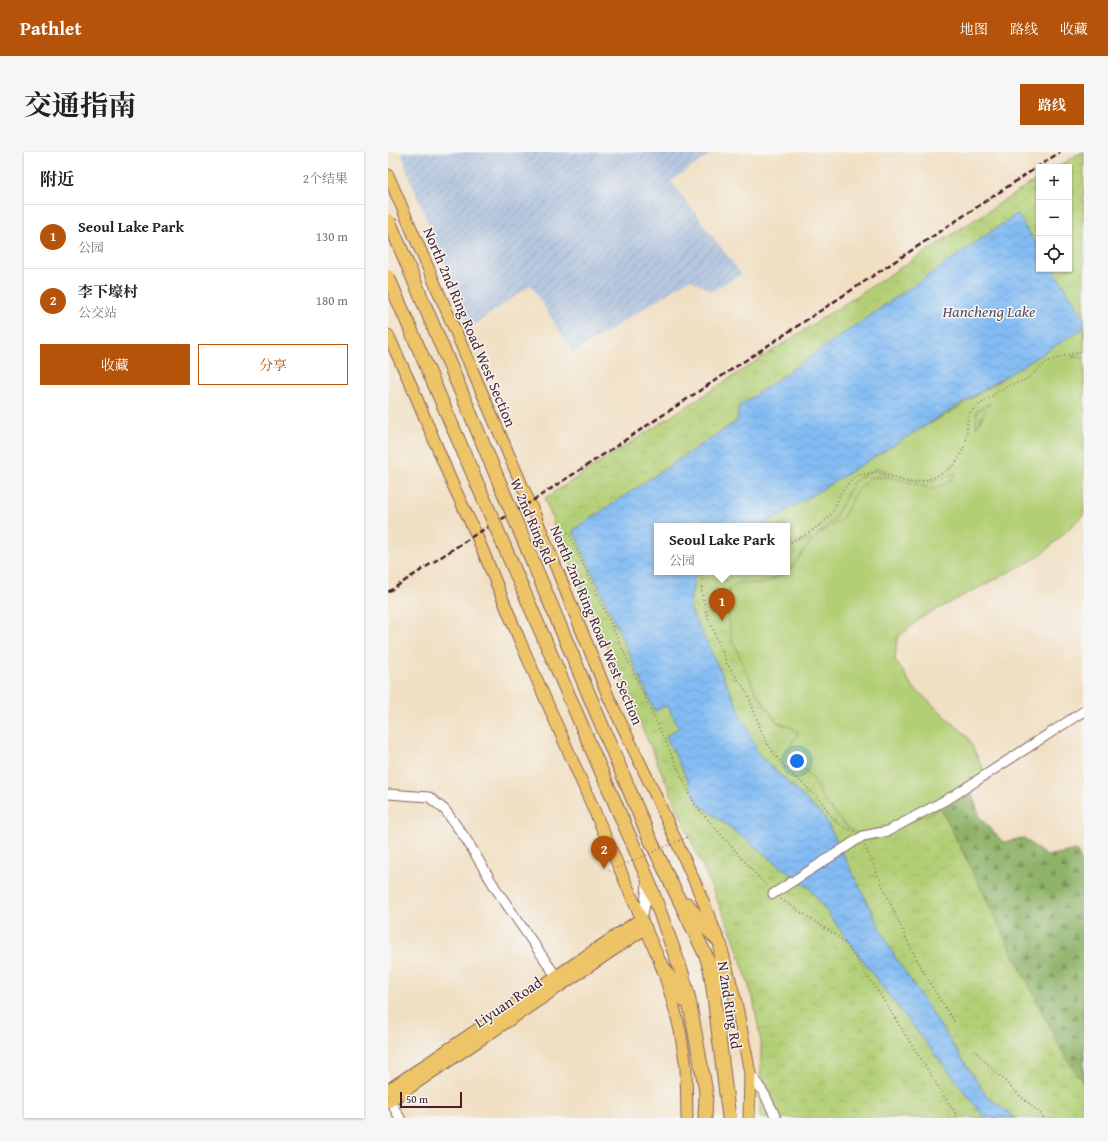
<!DOCTYPE html>
<html lang="zh">
<head>
<meta charset="utf-8">
<style>
  body { margin:0; font-family:"Gentium Book Plus","Noto Serif SC",serif; background:#f6f6f6; color:#222 }
  .controls { position:absolute; right:12px; top:12px; display:grid; overflow:hidden; border-radius:0px; box-shadow:0 1px 3px #0004 }
  .controls button { width:36px; height:36px; display:grid; place-items:center; padding:0; border:0; border-bottom:1px solid #e0e0e0; background:#fff; color:#222; font:20px sans-serif }
  .scale { position:absolute; left:12px; bottom:10px; width:62px; box-sizing:border-box; padding-left:4px; border:2px solid #4a1f2b; border-top:0; font-size:11px; line-height:14px; white-space:nowrap; color:#4a1f2b; -webkit-text-stroke:3px #f6f6f2; paint-order:stroke }
  .you { position:absolute; left:409px; top:609px; width:14px; height:14px; margin:-10px; border:3px solid #fff; border-radius:50%; background:#1a73e8; box-shadow:0 0 0 6px #1a73e833 }
  .badge { display:grid; place-items:center; width:26px; height:26px; border-radius:50%; background:#b45309; color:#fff; font-size:13px; font-weight:700 }
  .pin { position:absolute; translate:-50% -33px; filter:drop-shadow(0 1px 2px #0008) }
  .pin::after { content:''; position:absolute; top:21px; width:14px; height:12px; background:inherit; clip-path:polygon(0 0,100% 0,50% 100%) }
  .popup { position:absolute; left:266px; top:371px; width:136px; height:52px; box-sizing:border-box; display:grid; place-content:center; border-radius:0px; background:#fff; filter:drop-shadow(0 1px 3px #0005); font-size:13px; white-space:nowrap; color:#767676 }
  .popup b { font-size:15px; color:#222 }
  .popup::after { content:''; position:absolute; left:50%; top:100%; margin-left:-8px; border:8px solid transparent; border-top-color:#fff }
  .list { margin:0; padding:0; list-style:none }
  h2 { display:flex; justify-content:space-between; align-items:center; height:52px; margin:0; padding:0 16px; font-size:17px }
  h2 small { font-size:13px; font-weight:400; color:#767676 }
  .list li { display:grid; grid-template-columns:26px 1fr auto; gap:12px; align-items:center; box-sizing:border-box; height:64px; padding:0 16px; border-top:1px solid #e0e0e0 }
  .list b { display:block; font-size:15px; white-space:nowrap }
  .list p { margin:0; font-size:13px; white-space:nowrap; color:#767676 }
  .list em { font-size:13px; font-style:normal; color:#767676 }
  .actions { display:flex; gap:8px; padding:12px 16px }
  .actions a { flex:1; padding:9px 0; border:1px solid #b45309; border-radius:0px; text-align:center; font-size:14px; color:#b45309 }
  .actions .main { background:#b45309; color:#fff }
  .icon { flex:none; width:22px; height:22px; fill:none; stroke:currentColor; stroke-width:2; stroke-linecap:round; stroke-linejoin:round }
  .map { position:relative; flex:none; width:696px; height:966px; overflow:hidden; border-radius:0px }
  header { display:flex; align-items:center; gap:24px; box-sizing:border-box; height:56px; padding:0 20px; background:#b45309; color:#fff }
  header strong { font-size:19px }
  nav { display:flex; gap:22px; margin-inline-start:auto; font-size:14px }
  .intro { display:flex; align-items:center; justify-content:space-between; box-sizing:border-box; height:96px; padding:0 24px }
  h1 { margin:0; font-size:28px }
  .button { padding:10px 18px; border-radius:0px; background:#b45309; color:#fff; font-size:14px; font-weight:700 }
  main { display:flex; gap:24px; padding:0 24px }
  aside { flex:1; background:#fff; border-radius:0px; box-shadow:0 1px 3px #0004 }
  .map>svg:first-child { display:block }
  .industrial { fill:url(#industrial-furrows) }
  .forest { fill:url(#forest-firs); stroke:#6c6849 }
  .park { fill:url(#park-crowns); stroke:#7e7750; fill-rule:evenodd }
  .garden { fill:#b3cf76; stroke:#7e7750; fill-rule:evenodd }
  .water { fill:url(#water-waves); stroke:#666d8f }
  .lines { fill:none; stroke-linecap:round; stroke-linejoin:round }
  .minor-casing { stroke:#846260; stroke-width:11 }
  .major-casing { stroke:#846260; stroke-width:13 }
  .highway-casing { stroke:#846260; stroke-width:15 }
  .path { stroke:#846260; stroke-width:1.5; stroke-dasharray:1 3; stroke-linecap:butt }
  .minor { stroke:#fff; stroke-width:9 }
  .major { stroke:#eec469; stroke-width:11 }
  .highway { stroke:#eec469; stroke-width:13 }
  .rail { stroke:#4a1f2b; stroke-width:2.5; stroke-dasharray:6 3; stroke-linecap:butt }
  .highway-bridge-casing { stroke:#846260; stroke-width:15; stroke-linecap:butt }
  .path-bridge { stroke:#846260; stroke-width:1.5; stroke-dasharray:1 3; stroke-linecap:butt }
  .highway-bridge { stroke:#eec469; stroke-width:13 }
  .labels { text-anchor:middle; dominant-baseline:central; stroke-width:3; stroke-linejoin:round; paint-order:stroke }
  .street-label { font-size:15px; fill:#4a1f2b; stroke:#f6f6f2 }
  .water-label { font-size:16px; font-style:italic; fill:#5b4e67; stroke:#f6f6f2 }
</style>
</head>
<body>
<header>
<strong>Pathlet</strong>
<nav><a>地图</a><a>路线</a><a>收藏</a></nav>
</header>
<div class="intro"><h1>交通指南</h1><a class="button">路线</a></div>
<main>
<aside>
<h2>附近<small>2个结果</small></h2>
<ul class="list">
<li><span class="badge">1</span><div><b>Seoul Lake Park</b><p>公园</p></div><em>130 m</em></li>
<li><span class="badge">2</span><div><b>李下壕村</b><p>公交站</p></div><em>180 m</em></li>
</ul>
<div class="actions"><a class="main">收藏</a><a>分享</a></div>
</aside>
<div class="map">
<svg width="696" height="966" viewBox="0 0 696 966">
  <defs>
    <pattern id="industrial-furrows" width="10" height="10" patternUnits="userSpaceOnUse"><rect width="10" height="10" fill="#b5c6de"/><path d="M-1 1l2-2M0 10L10 0M9 11l2-2" fill="none" stroke="#9daabf"/></pattern>
    <pattern id="forest-firs" width="22" height="20" patternUnits="userSpaceOnUse"><rect width="22" height="20" fill="#8eb267"/><path d="M5 1l3.5 6h-7zM16 11l3.5 6h-7z" fill="#769055"/></pattern>
    <pattern id="park-crowns" width="20" height="18" patternUnits="userSpaceOnUse"><rect width="20" height="18" fill="#b3cf76"/><path d="M2 6a3 3 0 1 1 6 0M12 15a3 3 0 1 1 6 0" fill="none" stroke="#9bb166"/></pattern>
    <pattern id="water-waves" width="16" height="10" patternUnits="userSpaceOnUse"><rect width="16" height="10" fill="#82bbf3"/><path d="M0 5q4-4 8 0t8 0" fill="none" stroke="#72a0d0"/></pattern>
  </defs>
  <rect width="100%" height="100%" fill="#f6f6f2"/>
  <filter id="ink" filterUnits="userSpaceOnUse"><feTurbulence type="fractalNoise" baseFrequency=".025" numOctaves="2"/><feDisplacementMap in="SourceGraphic" scale="8" xChannelSelector="R" yChannelSelector="G"/><feConvolveMatrix kernelMatrix="1 2 1 2 8 2 1 2 1" color-interpolation-filters="sRGB"/></filter>
  <filter id="wash" filterUnits="userSpaceOnUse"><feTurbulence type="fractalNoise" baseFrequency=".012" numOctaves="4" result="noise"/><feDisplacementMap in="SourceGraphic" scale="16" xChannelSelector="R" yChannelSelector="G"/><feGaussianBlur stdDeviation="0.9" result="paint"/><feColorMatrix in="noise" values="0 0 0 0 0 0 0 0 0 0 0 0 0 0 0 0 0 1.4 0 .05"/><feComposite in="paint" operator="in"/></filter>
  <g filter="url(#wash)">
    <rect width="100%" height="100%" fill="#f1dfc2"/>
    <polygon class="industrial" points="14,0 326,0 283,29 353,122 323,139 302,127 185,201 143,133 82,176 19,19"/>
    <polygon class="forest" points="584,641 592,666 615,690 636,686 658,704 688,698 696,713 696,966 486,691"/>
    <path class="park" d="M694,0H696V297L474,497L671,894L696,933V966H372L373,890L365,846L346,787L267,605L168,379L157,346L651,26V117H681V15H669ZM269,374H399V420H269Z"/>
    <path class="garden" d="M696,173V200L683,205L696,206V362L652,404L534,465L509,486L507,508L525,535L580,585L599,625L544,661L475,687L457,673L437,650L424,625L398,601L411,579L389,570L368,540L343,485L340,460L341,436L352,431L376,432L403,417L424,388L399,390V374H370L482,302L560,262ZM602,251L588,276L589,259ZM490,316L529,329L551,328L568,321L563,329L546,337L501,325H482L468,340L455,366L427,385L446,367L466,329Z"/>
    <polygon class="water" points="629,62 651,96 651,117 665,117 696,165 696,176 374,374 269,374 269,420 308,420 301,454 346,547 371,603 437,666 504,800 598,943 627,966 597,966 502,845 421,736 311,652 278,584 291,576 279,553 267,559 185,378 349,269 351,254"/>
  </g>
  <g filter="url(#ink)">
    <g class="lines">
      <defs>
        <g id="minor">
          <polyline points="0,642 41,645 57,658 78,687 108,737 168,824"/>
          <polyline points="385,742 475,684 500,679 565,644 696,559"/>
          <polyline points="254,766 257,753 259,731"/>
          <polyline points="362,921 377,943 388,966"/>
          <polyline points="2,949 12,966"/>
        </g>
        <g id="major">
          <polyline points="0,23 146,361 221,546 266,640 310,737 333,794 348,850 362,921 361,966"/>
          <polyline points="0,183 24,235 64,331 88,382 132,489 186,612 273,812 284,847 292,878 298,915 299,966"/>
          <polyline points="0,938 254,766"/>
          <polyline points="0,950 258,776"/>
        </g>
        <g id="highway">
          <polyline points="261,685 318,804 322,817 325,836 341,966"/>
          <polyline points="243,688 259,725 294,821 300,843 318,940 317,966"/>
          <polyline points="299,752 317,775 330,788"/>
          <polyline points="273,812 293,842 297,849"/>
          <polyline points="331,838 333,794"/>
        </g>
      </defs>
      <use href="#minor" class="minor-casing"/>
      <use href="#major" class="major-casing"/>
      <use href="#highway" class="highway-casing"/>
      <g class="path">
        <polyline points="180,380 307,653 380,736"/>
        <path d="M399,391C410,389 435,372 442,364C447,357 449,349 453,341C457,335 462,329 467,324L488,320L518,330H529L545,326L555,321L566,313L572,304L578,291L580,263L586,256L611,239L622,233L637,228L647,221L658,210L682,202L694,200L696,199"/>
        <polyline points="317,420 313,430 314,441 317,457 339,512 359,540 374,581 386,602 402,621 418,634 432,648 448,670 466,680"/>
        <polyline points="477,694 521,793 543,833 567,871"/>
        <polyline points="393,747 455,788 491,841 570,966"/>
        <polyline points="586,898 631,943 652,961 656,966"/>
      </g>
      <use href="#minor" class="minor"/>
      <use href="#major" class="major"/>
      <use href="#highway" class="highway"/>
      <polyline class="rail" points="0,440 88,382 141,351 204,310 672,0"/>
      <defs>
        <g id="highway-bridge">
          <polyline points="1,69 261,685"/>
          <polyline points="0,125 243,688"/>
        </g>
      </defs>
      <use href="#highway-bridge" class="highway-bridge-casing"/>
      <polyline class="path-bridge" points="221,719 302,684"/>
      <use href="#highway-bridge" class="highway-bridge"/>
    </g>
  </g>
  <g class="labels">
    <g class="street-label">
      <text transform="translate(82 175) rotate(67)">North 2nd Ring Road West Section</text>
      <text transform="translate(145 369) rotate(67)">W 2nd Ring Rd</text>
      <text transform="translate(209 473) rotate(67)">North 2nd Ring Road West Section</text>
      <text transform="translate(120 850) rotate(-34)">Liyuan Road</text>
      <text transform="translate(342 853) rotate(81)">N 2nd Ring Rd</text>
    </g>
    <g class="water-label">
      <text x="601" y="159">Hancheng Lake</text>
    </g>
  </g>
</svg>
<div class="controls">
<button>+</button>
<button>−</button>
<button><svg class="icon" aria-label="locate" viewBox="0 0 24 24"><circle cx="12" cy="12" r="6"/><path d="M12 2v4M12 18v4M2 12h4M18 12h4"/></svg></button>
</div>
<div class="scale">50 m</div>
<div class="you"></div>
<div class="pin badge" style="left:334px;top:469px">1</div>
<div class="popup"><b>Seoul Lake Park</b>公园</div>
<div class="pin badge" style="left:216px;top:717px">2</div>
</div>
</main>
</body>
</html>
